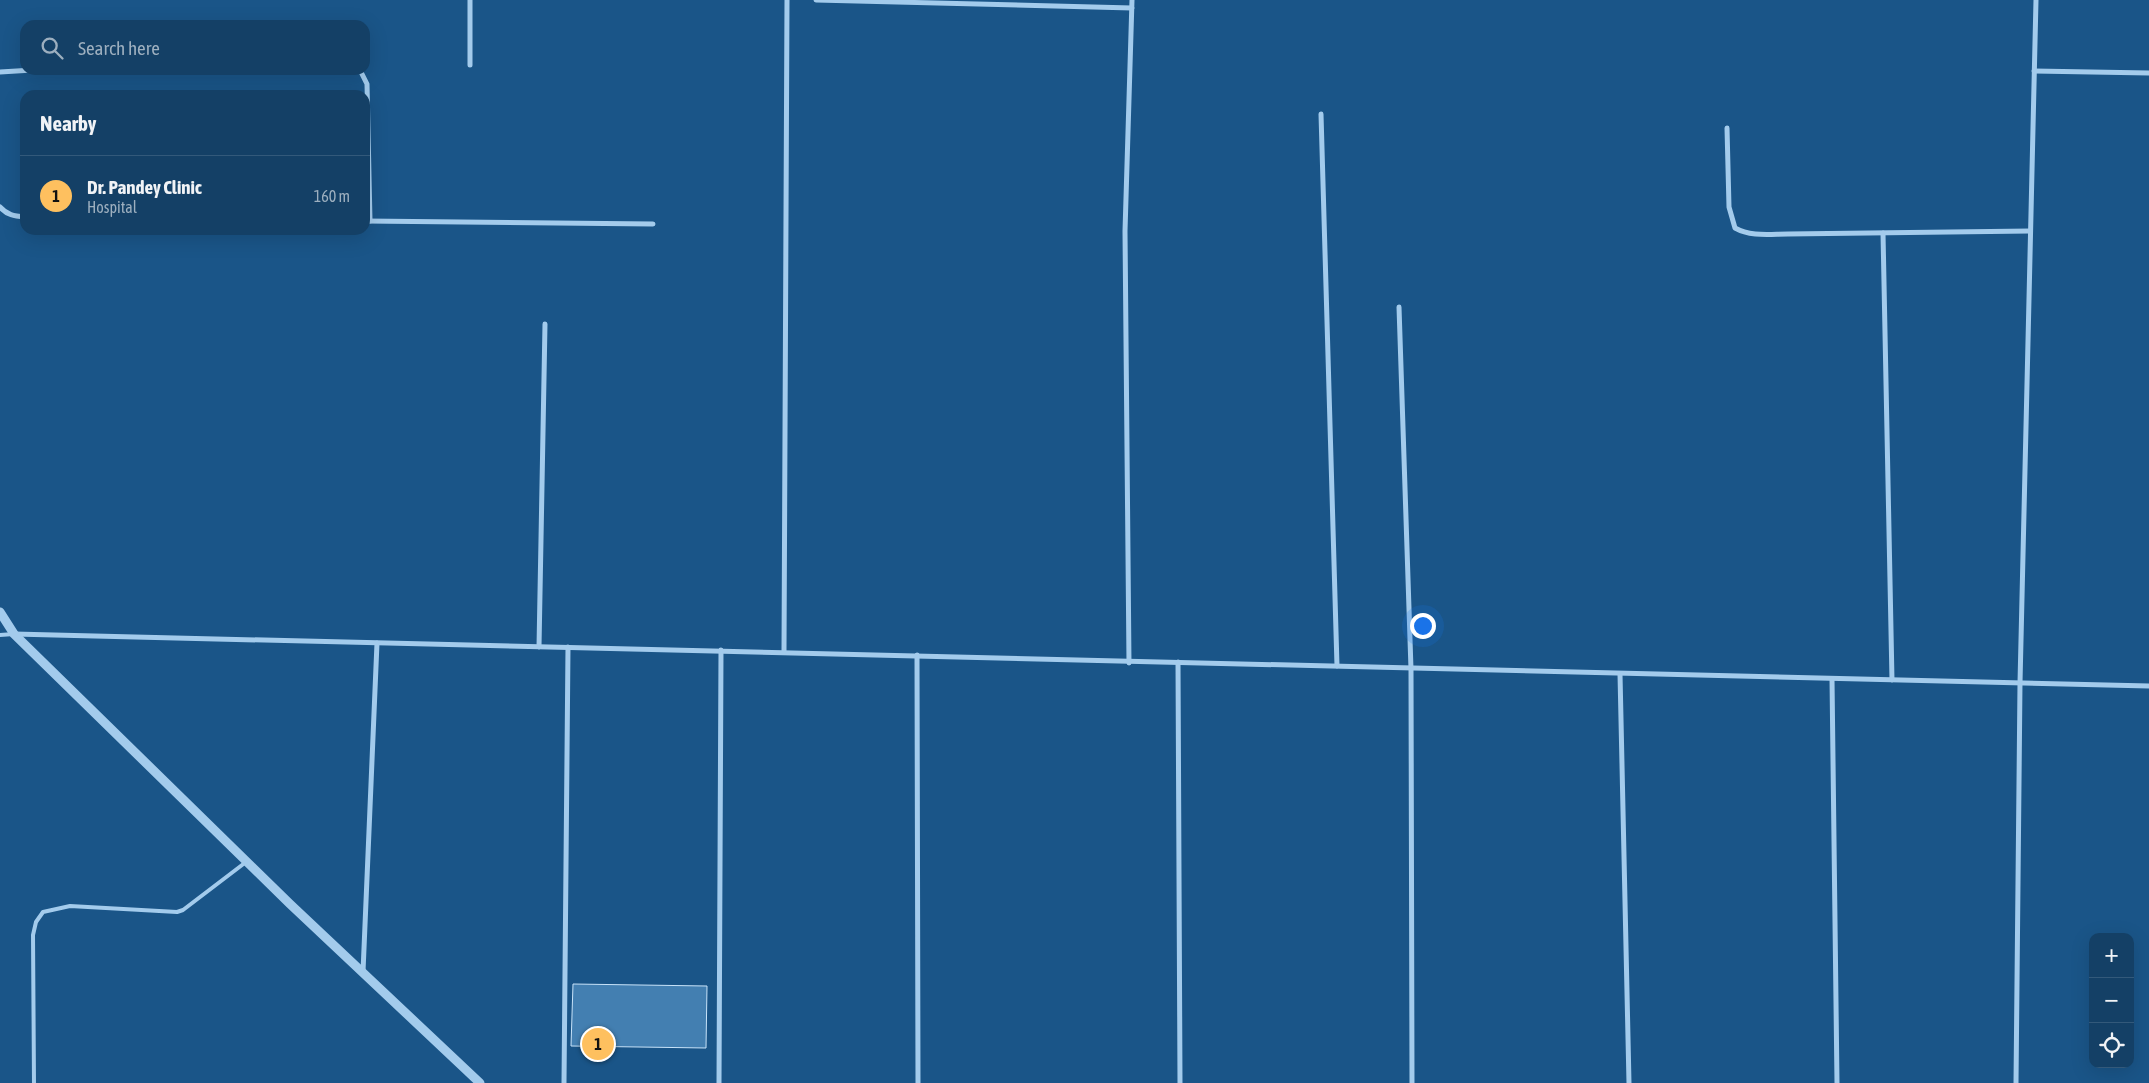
<!DOCTYPE html>
<html lang="en">
<head>
<meta charset="utf-8">
<style>
  body { margin:0; font-family:"Asap Condensed",sans-serif; background:#1d476c; color:#f1f3f6 }
  .controls { position:absolute; right:15px; bottom:15px; display:grid; overflow:hidden; border-radius:10px; box-shadow:0 5px 20px #0002 }
  .controls button { width:45px; height:45px; display:grid; place-items:center; padding:0; border:0; border-bottom:1px solid #33597a; background:#144066; color:#f1f3f6; font:25px sans-serif }
  .you { position:absolute; left:1422px; top:625px; width:18px; height:18px; margin:-12px; border:4px solid #fff; border-radius:50%; background:#1a73e8; box-shadow:0 0 0 8px #1a73e833 }
  .badge { display:grid; place-items:center; width:32px; height:32px; border-radius:50%; background:#fec05f; color:#111; font-size:16px; font-weight:700 }
  .pin { position:absolute; translate:-50% -50%; border:2px solid #fff; box-shadow:0 1px 5px #0006 }
  .list { margin:0; padding:0; list-style:none }
  h2 { display:flex; justify-content:space-between; align-items:center; height:65px; margin:0; padding:0 20px; font-size:21px }
  h2 small { font-size:16px; font-weight:400; color:#9dafbf }
  .list li { display:grid; grid-template-columns:32px 1fr auto; gap:15px; align-items:center; box-sizing:border-box; height:80px; padding:0 20px; border-top:1px solid #33597a }
  .list b { display:block; font-size:19px; white-space:nowrap }
  .list p { margin:0; font-size:16px; white-space:nowrap; color:#9dafbf }
  .list em { font-size:16px; font-style:normal; color:#9dafbf }
  .icon { flex:none; width:28px; height:28px; fill:none; stroke:currentColor; stroke-width:2; stroke-linecap:round; stroke-linejoin:round }
  .map { position:relative; flex:none; width:2149px; height:1083px; overflow:hidden }
  .search { position:absolute; background:#144066; box-shadow:0 5px 20px #0002; left:20px; top:20px; width:350px; height:55px; display:flex; align-items:center; gap:12px; box-sizing:border-box; padding:0 18px; border-radius:15px; color:#9dafbf; font-size:19px }
  .panel { position:absolute; background:#144066; box-shadow:0 5px 20px #0002; left:20px; top:90px; width:350px; height:145px; border-radius:15px }
  .map>svg:first-child { display:block }
  .building { fill:#437fb1; stroke:#c8e3f9 }
  .lines { fill:none; stroke-linecap:round; stroke-linejoin:round }
  .service { stroke:#a3cbec; stroke-width:4 }
  .minor { stroke:#a3cbec; stroke-width:5 }
  .tertiary { stroke:#a3cbec; stroke-width:9 }
</style>
</head>
<body>
<div class="map">
<svg width="2149" height="1083" viewBox="0 0 2149 1083">
  <rect width="100%" height="100%" fill="#1a5588"/>
  <polygon class="building" points="573,984 707,986 706,1048 571,1046"/>
  <g class="lines">
    <g class="service">
      <polyline points="0,635 14,634"/>
      <polyline points="34,1083 33,935 36,922 43,912 70,906 177,912 183,910 246,862"/>
    </g>
    <g class="minor">
      <polyline points="816,0 1132,8"/>
      <polyline points="470,65 470,0"/>
      <polyline points="360,70 367,84 370,221"/>
      <polyline points="2034,71 2149,73"/>
      <polyline points="0,72 33,70"/>
      <polyline points="1321,114 1337,666"/>
      <path d="M1727,128L1729,207L1735,228C1751,237 1770,234 1788,234L2030,231"/>
      <path d="M0,207C7,215 14,216 25,217"/>
      <polyline points="365,221 653,224"/>
      <polyline points="1883,233 1892,680"/>
      <polyline points="1399,307 1411,669 1412,1083"/>
      <polyline points="14,634 2149,686"/>
      <polyline points="539,647 545,324"/>
      <polyline points="784,652 787,0"/>
      <polyline points="917,655 918,1083"/>
      <polyline points="1178,662 1180,1083"/>
      <polyline points="1129,663 1125,231 1132,0"/>
      <polyline points="1620,674 1629,1083"/>
      <polyline points="1832,679 1837,1083"/>
      <polyline points="363,972 377,643"/>
      <polyline points="564,1083 568,647"/>
      <polyline points="719,1083 721,650"/>
      <polyline points="2016,1083 2020,683 2036,0"/>
    </g>
    <polyline class="tertiary" points="0,612 14,634 290,904 480,1083"/>
  </g>
</svg>
<div class="controls">
<button>+</button>
<button>−</button>
<button><svg class="icon" aria-label="locate" viewBox="0 0 24 24"><circle cx="12" cy="12" r="6"/><path d="M12 2v4M12 18v4M2 12h4M18 12h4"/></svg></button>
</div>
<div class="you"></div>
<div class="pin badge" style="left:598px;top:1044px">1</div>
<div class="search"><svg class="icon" aria-label="search" viewBox="0 0 24 24"><circle cx="10" cy="10" r="6"/><path d="M15 15l6 6"/></svg>Search here</div>
<section class="panel">
<h2>Nearby<small></small></h2>
<ul class="list">
<li><span class="badge">1</span><div><b>Dr. Pandey Clinic</b><p>Hospital</p></div><em>160 m</em></li>
</ul>
</section>
</div>
</body>
</html>
